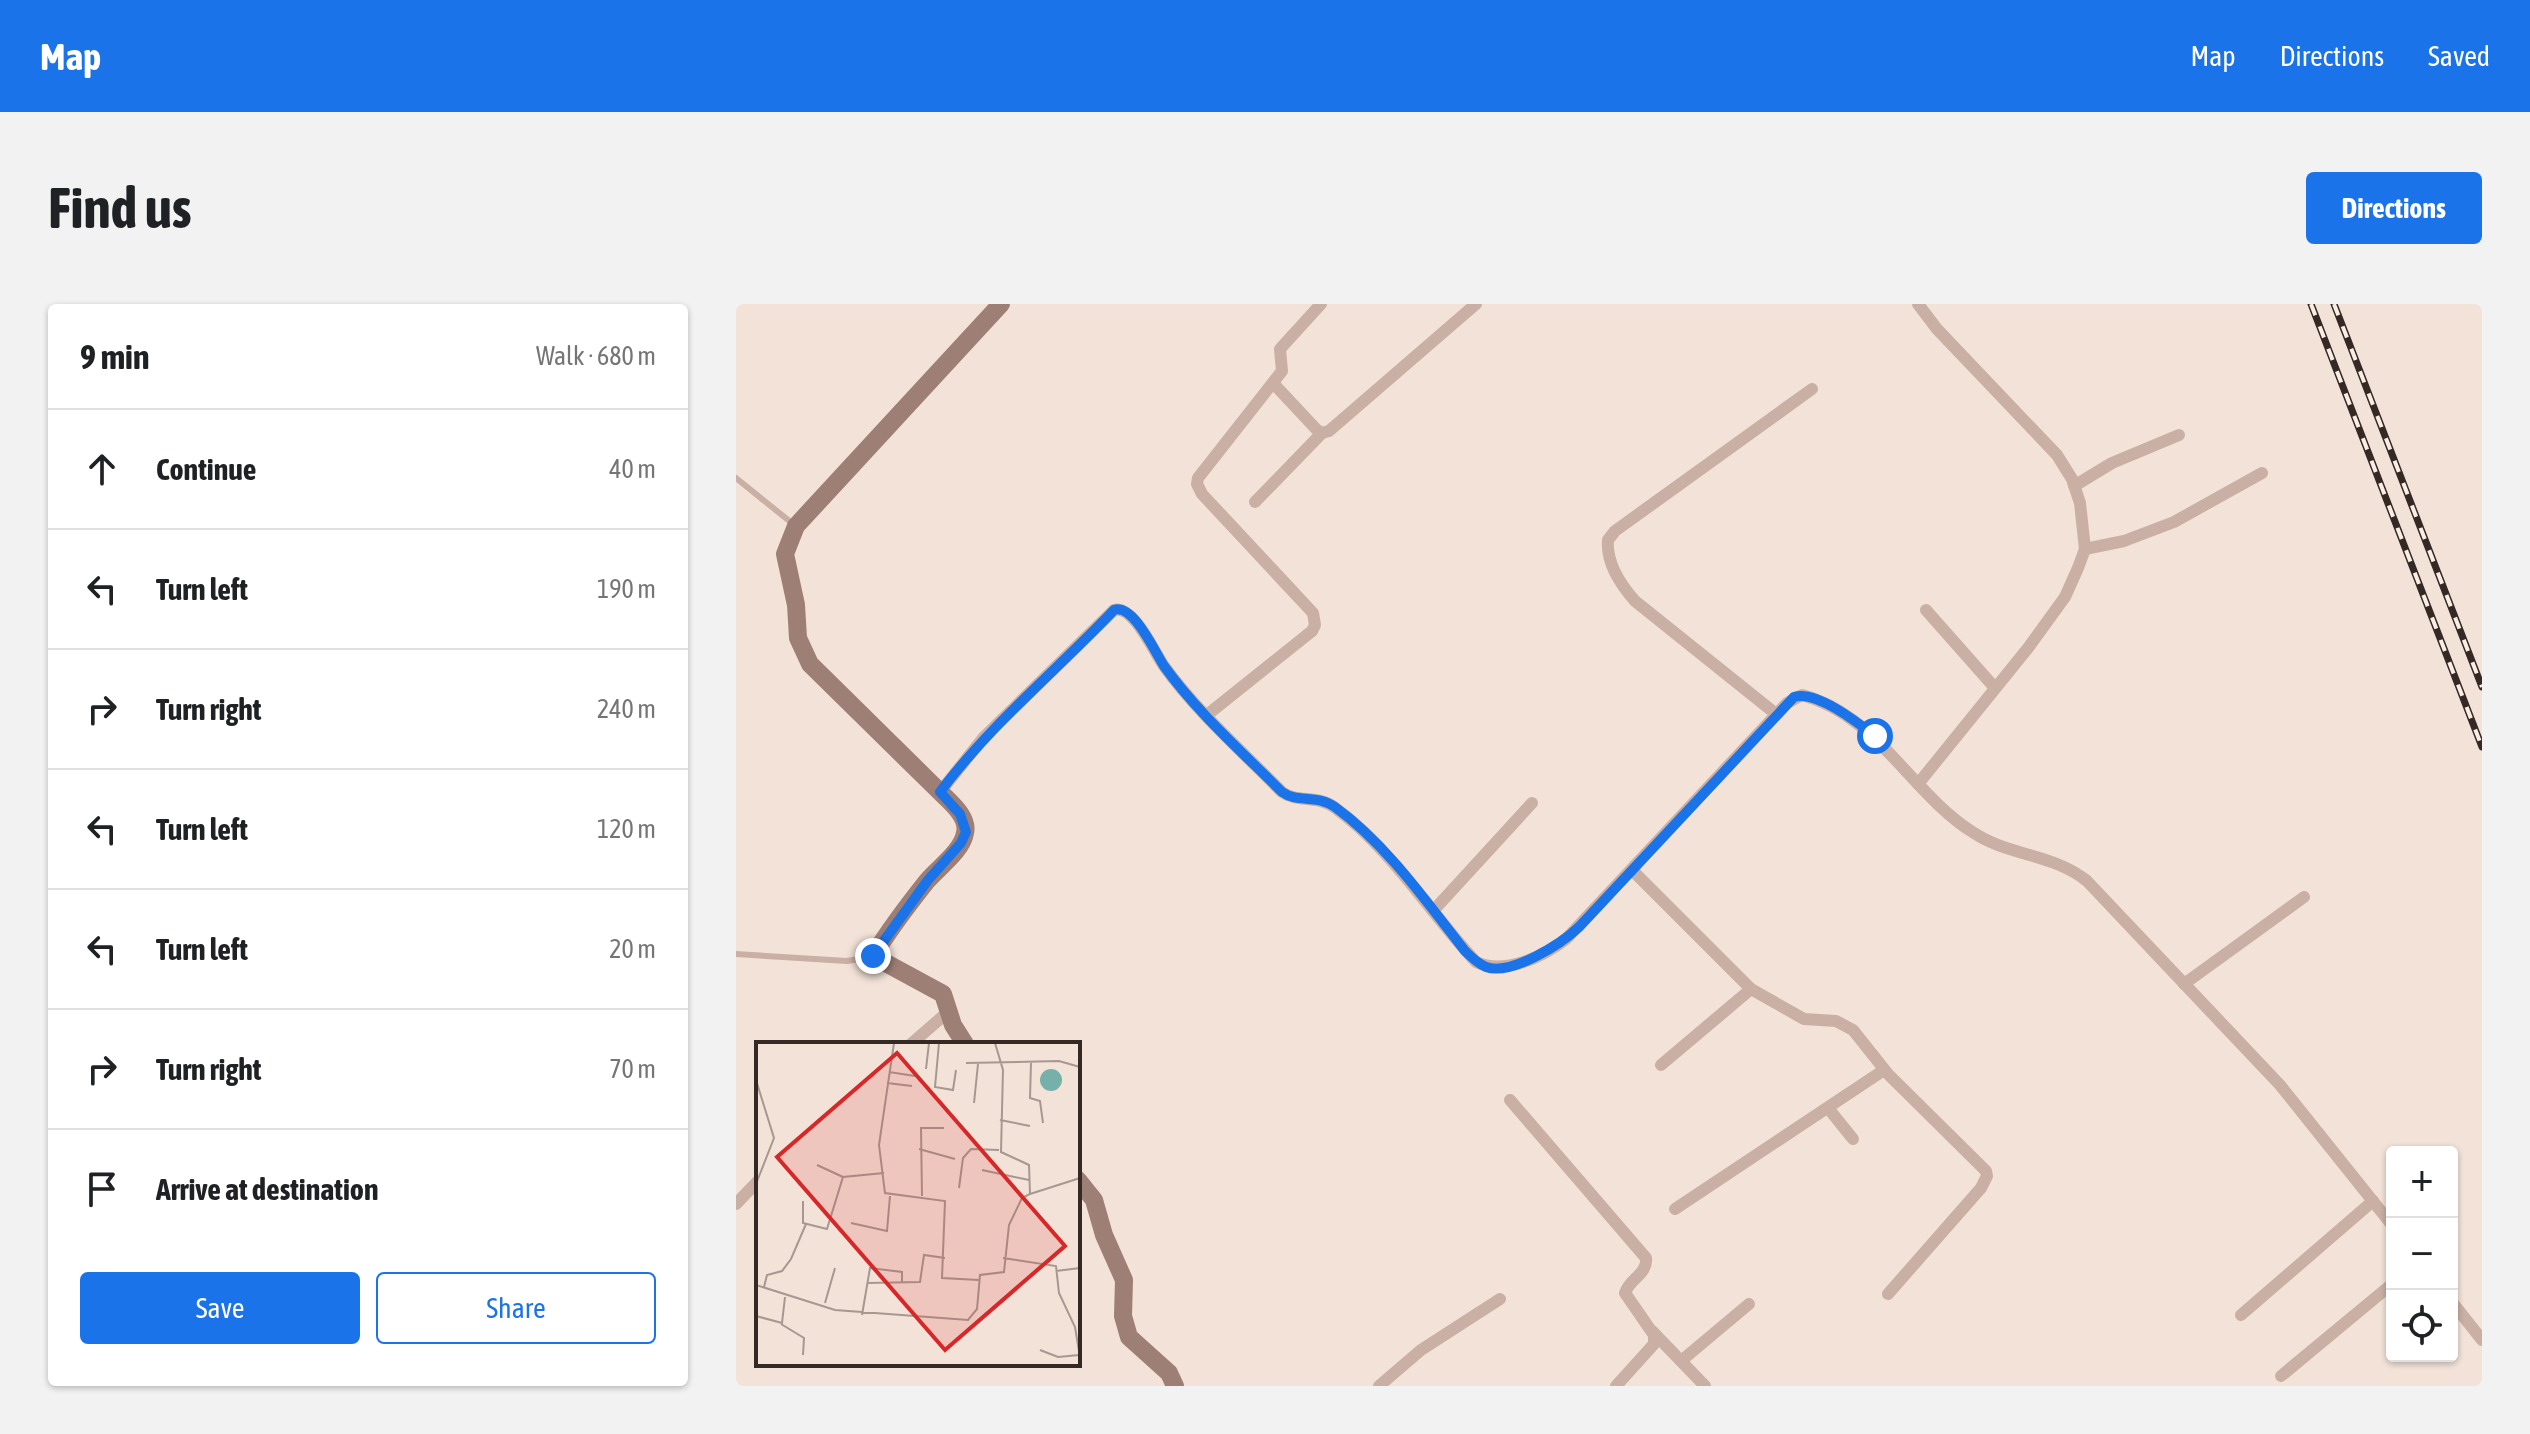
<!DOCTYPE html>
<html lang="en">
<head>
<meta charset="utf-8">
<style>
  body { margin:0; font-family:"Asap Condensed",sans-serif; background:#f2f2f2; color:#202124 }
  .controls { position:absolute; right:24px; bottom:24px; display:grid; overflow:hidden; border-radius:8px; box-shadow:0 2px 6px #0004 }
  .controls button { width:72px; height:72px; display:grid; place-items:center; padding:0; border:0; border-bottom:2px solid #e0e0e0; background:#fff; color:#202124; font:40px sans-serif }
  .stop { position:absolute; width:24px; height:24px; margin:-18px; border:6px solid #1a73e8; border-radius:50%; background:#fff }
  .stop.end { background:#1a73e8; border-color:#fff; box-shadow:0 2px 8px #0008 }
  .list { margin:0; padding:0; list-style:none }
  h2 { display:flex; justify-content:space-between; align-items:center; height:104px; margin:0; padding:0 32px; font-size:34px }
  h2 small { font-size:26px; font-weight:400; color:#757577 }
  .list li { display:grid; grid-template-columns:52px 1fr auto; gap:24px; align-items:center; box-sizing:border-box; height:120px; padding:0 32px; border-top:2px solid #e0e0e0 }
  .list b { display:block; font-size:30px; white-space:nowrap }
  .list em { font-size:26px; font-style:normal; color:#757577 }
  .actions { display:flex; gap:16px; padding:24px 32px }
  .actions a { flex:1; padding:18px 0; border:2px solid #1a73e8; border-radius:8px; text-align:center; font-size:28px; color:#1a73e8 }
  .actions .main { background:#1a73e8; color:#fff }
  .icon { flex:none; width:44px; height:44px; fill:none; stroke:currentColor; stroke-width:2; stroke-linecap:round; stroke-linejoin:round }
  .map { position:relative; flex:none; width:1746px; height:1082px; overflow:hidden; border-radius:8px }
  header { display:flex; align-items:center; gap:48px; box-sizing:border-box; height:112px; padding:0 40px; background:#1a73e8; color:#fff }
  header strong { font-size:38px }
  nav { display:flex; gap:44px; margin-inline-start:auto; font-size:28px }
  .intro { display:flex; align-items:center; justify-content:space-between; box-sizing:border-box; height:192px; padding:0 48px }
  h1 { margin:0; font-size:56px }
  .button { padding:20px 36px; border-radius:8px; background:#1a73e8; color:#fff; font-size:28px; font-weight:700 }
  main { display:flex; gap:48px; padding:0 48px }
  aside { flex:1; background:#fff; border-radius:8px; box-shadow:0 2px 6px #0004 }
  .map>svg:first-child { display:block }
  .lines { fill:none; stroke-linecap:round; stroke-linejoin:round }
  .lane { stroke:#cab0a4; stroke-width:6 }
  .street { stroke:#cab0a4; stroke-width:12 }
  .secondary { stroke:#9e7f75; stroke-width:18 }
  .rail-casing { stroke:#352926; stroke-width:7 }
  .rail { stroke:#faede4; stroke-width:4; stroke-dasharray:12; stroke-linecap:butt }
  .route { stroke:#1a73e8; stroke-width:10 }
  .inset-road { fill:none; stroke:#a69891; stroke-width:2 }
  .view { fill:#d62828; fill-opacity:0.15; stroke:#d62828; stroke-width:4 }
  .inset-edge { fill:none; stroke:#352926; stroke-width:4 }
</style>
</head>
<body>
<header>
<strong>Map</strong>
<nav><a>Map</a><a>Directions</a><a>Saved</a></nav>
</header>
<div class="intro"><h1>Find us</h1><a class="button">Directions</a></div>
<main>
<aside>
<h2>9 min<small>Walk · 680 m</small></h2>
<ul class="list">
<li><svg class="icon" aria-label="ahead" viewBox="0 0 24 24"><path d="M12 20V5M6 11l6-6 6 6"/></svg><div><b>Continue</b></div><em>40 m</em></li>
<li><svg class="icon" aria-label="left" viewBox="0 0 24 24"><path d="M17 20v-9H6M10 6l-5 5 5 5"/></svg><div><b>Turn left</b></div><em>190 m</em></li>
<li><svg class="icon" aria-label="right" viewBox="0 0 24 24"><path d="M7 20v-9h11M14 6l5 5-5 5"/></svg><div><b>Turn right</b></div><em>240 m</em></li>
<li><svg class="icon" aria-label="left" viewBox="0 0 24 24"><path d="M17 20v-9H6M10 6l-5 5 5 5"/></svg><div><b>Turn left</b></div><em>120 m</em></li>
<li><svg class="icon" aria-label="left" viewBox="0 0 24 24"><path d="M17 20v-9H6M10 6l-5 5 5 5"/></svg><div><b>Turn left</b></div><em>20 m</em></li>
<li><svg class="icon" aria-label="right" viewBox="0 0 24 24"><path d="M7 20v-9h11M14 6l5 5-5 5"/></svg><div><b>Turn right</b></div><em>70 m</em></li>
<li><svg class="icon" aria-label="arrive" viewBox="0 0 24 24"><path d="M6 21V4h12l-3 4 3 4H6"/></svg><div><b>Arrive at destination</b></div></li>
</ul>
<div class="actions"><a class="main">Save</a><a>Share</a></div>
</aside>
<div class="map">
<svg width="1746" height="1082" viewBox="0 0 1746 1082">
  <rect width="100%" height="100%" fill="#f2e2d8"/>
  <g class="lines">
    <g class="lane">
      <polyline points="0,174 57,220"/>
      <polyline points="0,650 111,657 136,653"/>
    </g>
    <g class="street">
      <polyline points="1182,0 1201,25 1321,151 1336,175 1344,199 1349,245 1342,264 1329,293 1292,344 1182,480"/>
      <polyline points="537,79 581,126 586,129 593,127 740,0"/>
      <polyline points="1338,182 1376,159 1443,131"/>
      <polyline points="519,198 586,129"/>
      <polyline points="1349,245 1388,237 1438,218 1526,169"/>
      <polyline points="1190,306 1259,384"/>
      <path d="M1040,410L899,297C884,280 870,259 872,236L879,227L1076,85"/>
      <polyline points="471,411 576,327 579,321 577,309 466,190 461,180 462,174 546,67 544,45 585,0"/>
      <path d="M204,488L248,433L378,306C397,300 418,348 428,362C461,408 507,448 546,488C561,499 582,491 598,503C655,544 693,608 740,658C768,671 807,653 830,635L1051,399L1066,391C1142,411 1175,490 1238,529C1273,552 1318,550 1351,577L1544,781L1656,921"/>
      <polyline points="896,566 1015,685 1068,715 1100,717 1117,726 1152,770 1250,867 1251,872 1245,884 1152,990"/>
      <polyline points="697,607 796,499"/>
      <polyline points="1448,680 1568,593"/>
      <polyline points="175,740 213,707"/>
      <polyline points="925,761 1015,685"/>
      <path d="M774,796L910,954C912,970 893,975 889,989L918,1031V1040L880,1082"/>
      <polyline points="1092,804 1117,835"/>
      <polyline points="0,900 22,877"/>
      <polyline points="939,905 1148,766"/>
      <polyline points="1716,998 1746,1036"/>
      <polyline points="1505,1011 1637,897"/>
      <polyline points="916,1027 969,1082"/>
      <polyline points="945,1057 1013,1000"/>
      <polyline points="1545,1072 1656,980"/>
      <polyline points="643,1082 685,1046 764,995"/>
    </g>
    <g class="secondary">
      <path d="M229,740L217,721L207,690L137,652C153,626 172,601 191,577C203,563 226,547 229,529C233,513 214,498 204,488L74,360L62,334L60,301L49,250L60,222L265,0"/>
      <polyline points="342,876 358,896 368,931 388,976 387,1012 393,1033 433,1069 439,1082"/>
    </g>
    <defs>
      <g id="rail">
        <polyline points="1575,0 1746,443"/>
        <polyline points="1598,0 1746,383"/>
      </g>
    </defs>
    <use href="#rail" class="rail-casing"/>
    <use href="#rail" class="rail"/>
  </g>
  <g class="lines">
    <path class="route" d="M137,652L192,576L225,539L230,528L224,510L204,488C255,420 320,367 378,306C397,299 419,348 428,362C461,408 506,448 546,488C561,499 581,490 599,503C650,540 690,597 729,647C735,653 741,659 750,663C775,672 825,640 843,623L1058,393C1080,386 1121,418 1139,432"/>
  </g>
  <g transform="translate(20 738)">
    <rect width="324" height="324" fill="#f2e2d8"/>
    <path d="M284 38a11 11 0 1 1 22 0a11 11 0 1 1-22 0Z" fill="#76b0ab"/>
    <path class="inset-road" d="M138,1L123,103L129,151L189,159L186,236L223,238M183,1L179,45L197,48L200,28M210,21L303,19L324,25M275,21L274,56L284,59L287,81M170,27L173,1M133,30L159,34M0,38L18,96L0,142M131,41L156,44M218,61L222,22M244,78L274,84M163,107L199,117M61,123L87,135M226,128L273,138M203,146L207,116L215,107L243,108M274,152L324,136M166,154L165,86H188M47,159V181L71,187L87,135L128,131M95,181L131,189L134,154M247,216L300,224L303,251L319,285L324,315M300,229L324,226M111,241L164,240L168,213L189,216M0,243L79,268L212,278L221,267L224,233L248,230L253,183L266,156L274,152L273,123L245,110L247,28L239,1M8,245L11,233L26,229L35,217L50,182M69,261L79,226M106,273L114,226L146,230V241M0,274L26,281L29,255M25,282L48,296L47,313M284,308L302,315L323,313"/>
    <path class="view" d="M141,11L309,204L189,308L21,115Z"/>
    <rect width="324" height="324" class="inset-edge"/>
  </g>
</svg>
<div class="controls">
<button>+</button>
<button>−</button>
<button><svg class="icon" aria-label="locate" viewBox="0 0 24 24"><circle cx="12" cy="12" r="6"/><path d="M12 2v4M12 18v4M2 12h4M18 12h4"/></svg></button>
</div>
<div class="stop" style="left:1139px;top:432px"></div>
<div class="stop end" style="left:137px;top:652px"></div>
</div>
</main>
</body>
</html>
